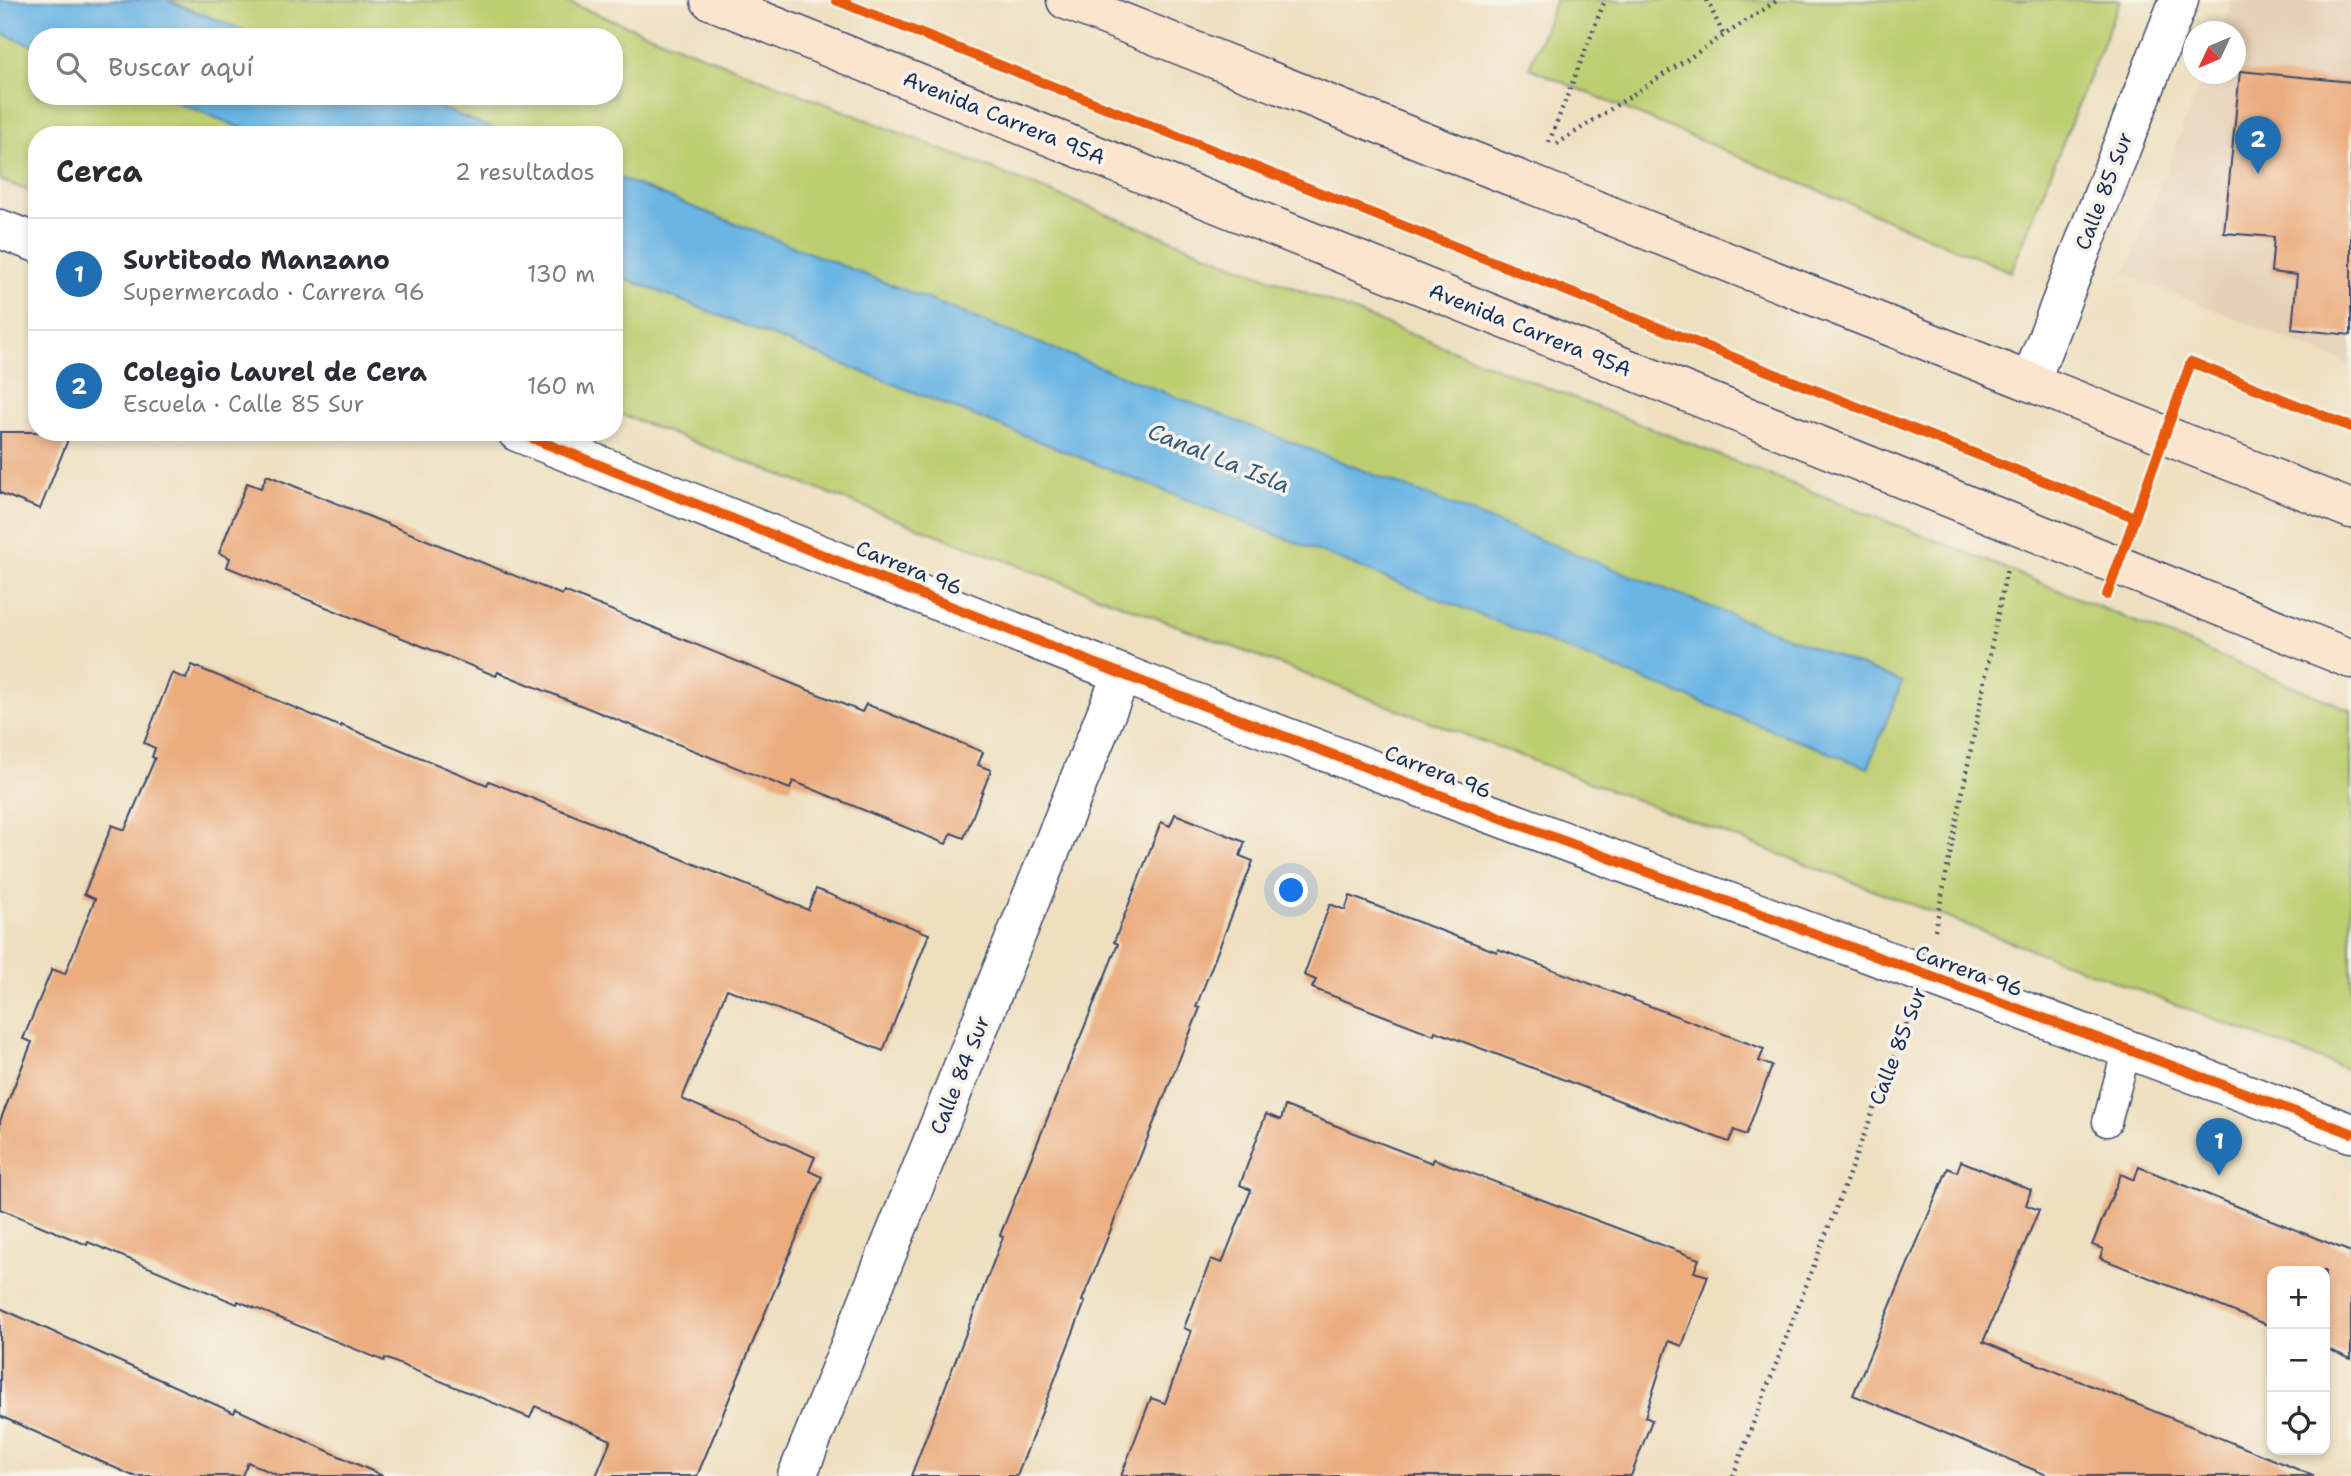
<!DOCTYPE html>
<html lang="es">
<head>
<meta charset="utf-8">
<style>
  body { margin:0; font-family:"Shantell Sans",sans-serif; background:#f2f2f3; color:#2b2b33 }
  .controls { position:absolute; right:21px; bottom:21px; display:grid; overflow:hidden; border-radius:14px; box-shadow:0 4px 10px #0003 }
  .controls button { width:63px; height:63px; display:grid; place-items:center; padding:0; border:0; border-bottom:2px solid #e1e1e2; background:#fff; color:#2b2b33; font:35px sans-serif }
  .compass { position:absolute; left:2183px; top:21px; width:63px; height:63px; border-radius:50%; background:#fff; box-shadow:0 4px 10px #0003; rotate:226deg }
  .you { position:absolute; left:1292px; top:891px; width:24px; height:24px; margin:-18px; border:5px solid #fff; border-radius:50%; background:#1a73e8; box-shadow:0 0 0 10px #1a73e833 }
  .badge { display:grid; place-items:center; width:46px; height:46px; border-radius:50%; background:#1f6fb2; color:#fff; font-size:23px; font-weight:700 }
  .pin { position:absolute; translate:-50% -58px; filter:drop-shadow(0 2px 4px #0008) }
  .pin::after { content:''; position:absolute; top:37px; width:24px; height:21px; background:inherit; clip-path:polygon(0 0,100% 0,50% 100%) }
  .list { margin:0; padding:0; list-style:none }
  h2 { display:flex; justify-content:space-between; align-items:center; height:91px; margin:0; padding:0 28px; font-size:30px }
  h2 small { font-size:23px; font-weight:400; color:#7c7c81 }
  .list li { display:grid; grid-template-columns:46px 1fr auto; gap:21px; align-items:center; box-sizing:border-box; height:112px; padding:0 28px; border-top:2px solid #e1e1e2 }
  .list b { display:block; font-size:26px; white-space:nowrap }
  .list p { margin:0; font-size:23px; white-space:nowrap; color:#7c7c81 }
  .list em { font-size:23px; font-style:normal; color:#7c7c81 }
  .icon { flex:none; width:38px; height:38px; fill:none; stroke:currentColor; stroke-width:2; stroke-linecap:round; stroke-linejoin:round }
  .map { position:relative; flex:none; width:2351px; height:1476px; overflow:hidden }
  .search { position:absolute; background:#fff; box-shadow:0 4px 10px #0003; left:28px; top:28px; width:595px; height:77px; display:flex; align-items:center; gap:18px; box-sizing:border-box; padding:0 24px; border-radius:28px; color:#7c7c81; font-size:26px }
  .panel { position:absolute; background:#fff; box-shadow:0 4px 10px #0003; left:28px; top:126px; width:595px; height:315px; border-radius:28px }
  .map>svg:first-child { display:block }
  .built { fill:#e6d0b7 }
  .green { fill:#bdce71; stroke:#6c7e68; stroke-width:2; fill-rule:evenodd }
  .water { fill:#6bb5e4; stroke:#4372a1; stroke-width:2 }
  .building { fill:#ebac7e }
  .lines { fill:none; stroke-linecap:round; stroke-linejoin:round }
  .lane-casing { stroke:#3b496d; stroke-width:31 }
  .street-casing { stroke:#3b496d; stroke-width:41 }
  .secondary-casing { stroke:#3b496d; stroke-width:41 }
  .path { stroke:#3b496d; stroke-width:4.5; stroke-dasharray:2 5; stroke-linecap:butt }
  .lane { stroke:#fff; stroke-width:28 }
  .street { stroke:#fff; stroke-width:38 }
  .secondary { stroke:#fce5cf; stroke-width:38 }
  .cycleway-casing { stroke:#f7f3e8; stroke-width:15 }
  .cycleway { stroke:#e8590c; stroke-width:10 }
  .labels { text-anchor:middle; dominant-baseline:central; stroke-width:7; stroke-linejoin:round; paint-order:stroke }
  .street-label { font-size:21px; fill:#1b2f5e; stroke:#f7f3e8 }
  .water-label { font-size:23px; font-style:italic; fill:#335786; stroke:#f7f3e8 }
</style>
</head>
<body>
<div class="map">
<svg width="2351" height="1476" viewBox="0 0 2351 1476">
  <rect width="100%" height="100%" fill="#f7f3e8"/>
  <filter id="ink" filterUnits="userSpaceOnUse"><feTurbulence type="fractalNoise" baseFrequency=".0143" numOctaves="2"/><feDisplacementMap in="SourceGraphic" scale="14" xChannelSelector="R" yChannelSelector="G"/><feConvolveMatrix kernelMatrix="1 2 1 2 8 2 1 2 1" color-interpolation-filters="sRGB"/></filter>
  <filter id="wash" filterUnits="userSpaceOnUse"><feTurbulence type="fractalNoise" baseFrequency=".00686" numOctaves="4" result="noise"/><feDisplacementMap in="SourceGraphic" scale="28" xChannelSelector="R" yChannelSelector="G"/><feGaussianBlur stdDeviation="1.57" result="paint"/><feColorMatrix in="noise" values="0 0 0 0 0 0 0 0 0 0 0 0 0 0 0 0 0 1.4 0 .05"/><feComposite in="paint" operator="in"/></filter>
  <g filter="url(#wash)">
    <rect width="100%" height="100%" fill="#eedfbf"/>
    <polygon class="built" points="2233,0 2351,0 2351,365 2125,274 2204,74 2236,74 2236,32 2221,31"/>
    <g class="green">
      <path d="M0,0H562L1960,550L2351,710V1071L614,412V135H37V194L0,180ZM37,37H614V96H37Z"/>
      <polygon points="1556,0 2120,0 2011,272 1529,68"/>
    </g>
    <g class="water">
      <polygon points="0,0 167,0 260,37 37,37 37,47 0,33"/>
      <polygon points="162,96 411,96 509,135 259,135"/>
      <polygon points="614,176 1902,682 1868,768 614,274"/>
    </g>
    <g id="blocks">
      <g class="building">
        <polygon points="2240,71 2351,82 2351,335 2292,329 2297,275 2271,272 2274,237 2224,233"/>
        <polygon points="0,432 71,432 40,509 0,493"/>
        <polygon points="267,475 562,595 564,591 862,712 866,704 983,752 978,765 991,770 964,838 951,833 946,844 793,781 790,789 498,672 496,676 227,567 230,558 219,553 247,483 261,488"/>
        <polygon points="192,665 341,727 341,725 487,785 489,781 808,910 816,889 929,934 883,1051 727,989 682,1099 815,1157 809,1171 822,1177 697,1476 596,1476 611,1440 535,1406 530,1418 385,1358 384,1361 238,1301 237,1304 88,1242 87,1245 0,1209 0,1121 32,1042 23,1039 52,969 65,974 95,899 84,894 112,825 125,830 155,758 152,757 155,748 144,743 172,673 186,679"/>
        <polygon points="1175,814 1245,842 1240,856 1253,861 1196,1007 1200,1008 1082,1301 1085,1302 1017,1476 911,1476 1003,1237 1000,1235 1118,944 1114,942 1161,822 1170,826"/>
        <polygon points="1350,896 1497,952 1498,949 1764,1049 1759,1061 1772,1066 1746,1135 1734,1130 1729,1142 1435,1031 1434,1035 1312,988 1316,980 1304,975 1330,904 1345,910"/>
        <polygon points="1285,1106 1432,1163 1434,1159 1699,1259 1694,1272 1708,1276 1682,1346 1669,1341 1645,1417 1652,1420 1631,1476 1121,1476 1151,1398 1165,1403 1191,1331 1184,1328 1211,1259 1222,1263 1251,1190 1240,1185 1266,1114 1281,1120"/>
        <polygon points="1961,1161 2031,1190 2026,1205 2039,1210 1983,1342 2314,1476 2049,1476 1853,1395 1948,1168 1957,1172"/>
        <polygon points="2139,1167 2351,1252 2351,1359 2325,1348 2325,1271 2272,1271 2272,1327 2100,1258 2103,1249 2092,1245 2121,1174 2134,1180"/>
        <polygon points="0,1308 234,1413 236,1409 383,1476 279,1476 248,1462 242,1476 133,1476 0,1416"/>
      </g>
    </g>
  </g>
  <g filter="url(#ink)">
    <use href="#blocks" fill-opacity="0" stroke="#3b496d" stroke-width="2"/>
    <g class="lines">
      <defs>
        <polyline id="lane" points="2107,1122 2127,1049"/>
        <g id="street">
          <polyline points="0,229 37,243"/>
          <polyline points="2030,382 2179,0"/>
          <path d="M517,432C719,513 919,595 1122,674C1529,832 1942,978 2351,1133"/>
          <polyline points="797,1476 1122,674"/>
        </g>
        <g id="secondary">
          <polyline points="710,0 2351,659"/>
          <polyline points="1066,0 2351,509"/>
        </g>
      </defs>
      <use href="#lane" class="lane-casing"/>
      <use href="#street" class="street-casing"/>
      <use href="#secondary" class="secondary-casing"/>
      <g class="path">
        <polyline points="1707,0 1724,36"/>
        <polyline points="1549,142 1605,0"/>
        <polyline points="1557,144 1778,0"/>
        <polyline points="1935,930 2007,568"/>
        <polyline points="1733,1476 1910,1015"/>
      </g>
      <use href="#lane" class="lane"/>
      <use href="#street" class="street"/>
      <use href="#secondary" class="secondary"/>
      <defs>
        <g id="cycleway">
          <polyline points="836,0 2134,517"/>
          <path d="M517,432C719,513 919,595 1122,674C1529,832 1942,978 2351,1133"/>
          <polyline points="2107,595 2191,362 2351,427"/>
        </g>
      </defs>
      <use href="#cycleway" class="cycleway-casing"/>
      <use href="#cycleway" class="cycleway"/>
    </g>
  </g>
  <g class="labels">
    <g class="street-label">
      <text transform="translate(1004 118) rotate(22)">Avenida Carrera 95A</text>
      <text transform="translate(2104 191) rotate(-69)">Calle 85 Sur</text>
      <text transform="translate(1530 330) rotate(22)">Avenida Carrera 95A</text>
      <text transform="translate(909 568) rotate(22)">Carrera 96</text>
      <text transform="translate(1438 772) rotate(21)">Carrera 96</text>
      <text transform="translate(1969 971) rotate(20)">Carrera 96</text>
      <text transform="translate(1898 1046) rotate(-69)">Calle 85 Sur</text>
      <text transform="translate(960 1075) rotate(-68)">Calle 84 Sur</text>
    </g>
    <g class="water-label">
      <text transform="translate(1219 458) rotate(22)">Canal La Isla</text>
    </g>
  </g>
</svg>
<div class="controls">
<button>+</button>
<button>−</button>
<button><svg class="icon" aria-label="locate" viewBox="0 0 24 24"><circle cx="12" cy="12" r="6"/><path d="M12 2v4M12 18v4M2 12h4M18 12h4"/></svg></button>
</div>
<svg class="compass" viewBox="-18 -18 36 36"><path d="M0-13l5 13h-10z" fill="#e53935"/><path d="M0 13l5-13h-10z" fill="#7c7c81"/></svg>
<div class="you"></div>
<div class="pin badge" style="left:2219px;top:1176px">1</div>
<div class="pin badge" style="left:2258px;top:174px">2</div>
<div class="search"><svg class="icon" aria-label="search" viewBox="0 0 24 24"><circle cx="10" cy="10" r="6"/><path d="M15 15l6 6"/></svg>Buscar aquí</div>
<section class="panel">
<h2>Cerca<small>2 resultados</small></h2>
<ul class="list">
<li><span class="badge">1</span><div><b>Surtitodo Manzano</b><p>Supermercado · Carrera 96</p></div><em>130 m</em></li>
<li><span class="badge">2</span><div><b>Colegio Laurel de Cera</b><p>Escuela · Calle 85 Sur</p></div><em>160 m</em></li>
</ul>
</section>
</div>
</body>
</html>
